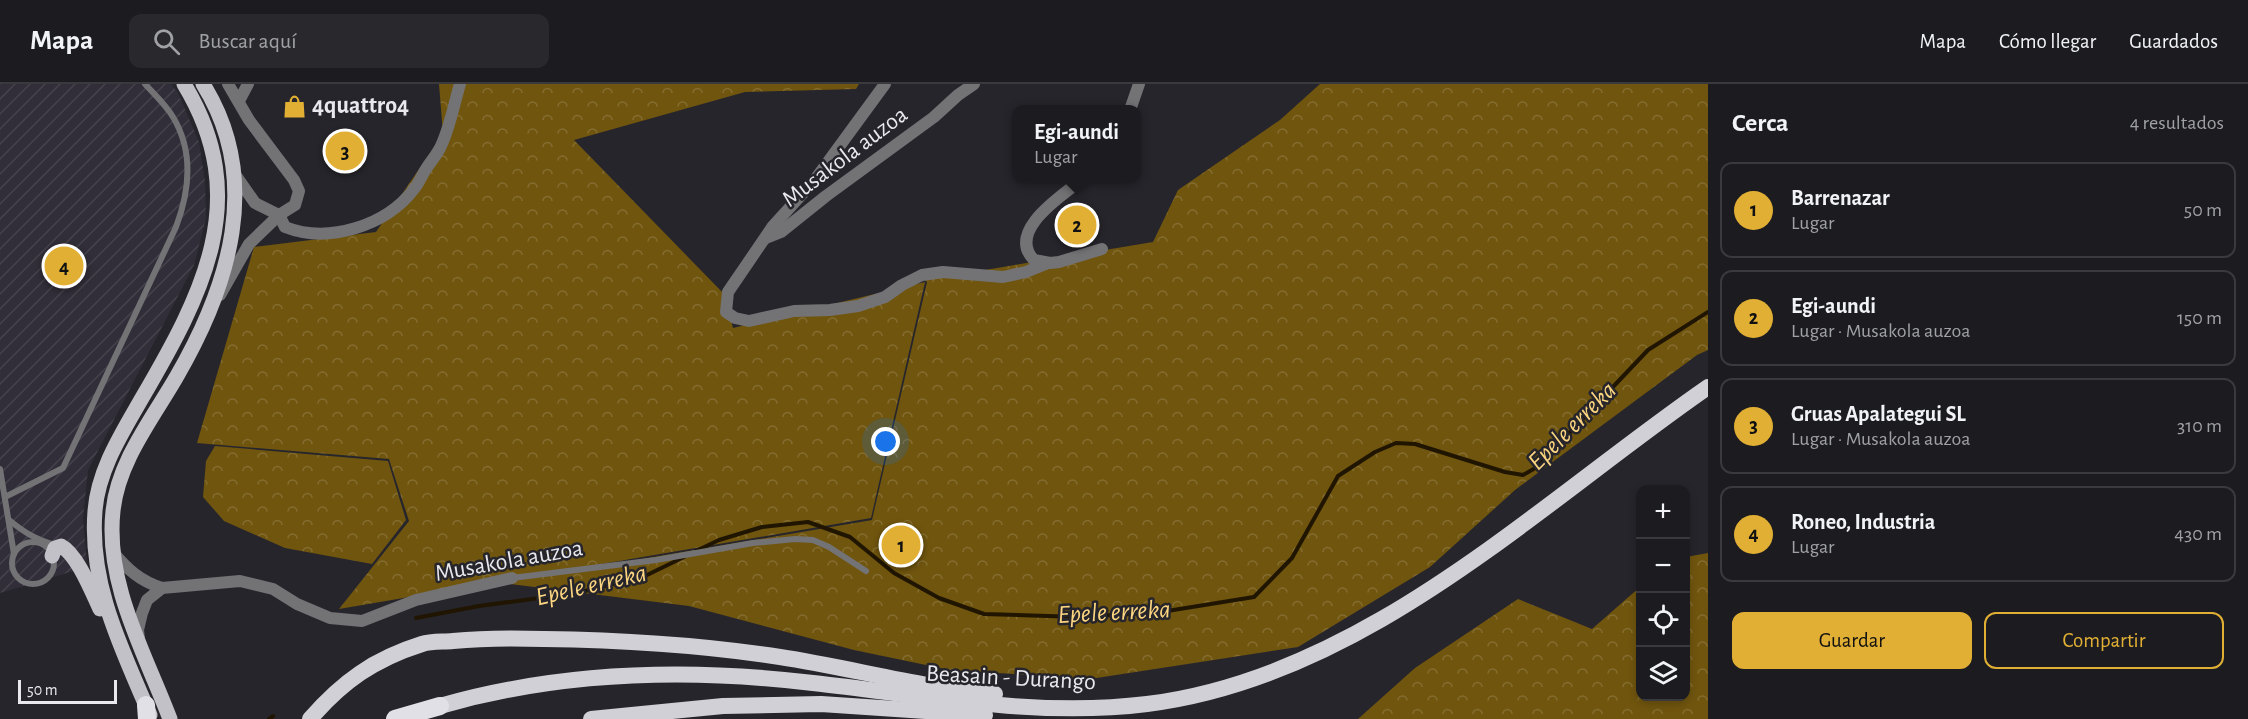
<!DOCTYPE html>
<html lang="es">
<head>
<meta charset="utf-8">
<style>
  body { margin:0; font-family:"Alegreya Sans",sans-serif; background:#29292d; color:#f1f3f6 }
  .controls { position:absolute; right:18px; bottom:18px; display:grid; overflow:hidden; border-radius:12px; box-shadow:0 3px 9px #0003 }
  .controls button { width:54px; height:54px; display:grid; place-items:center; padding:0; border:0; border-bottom:2px solid #3a3a3e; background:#1c1c20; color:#f1f3f6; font:30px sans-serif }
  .scale { position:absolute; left:18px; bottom:15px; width:99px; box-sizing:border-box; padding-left:6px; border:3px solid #e9e8ec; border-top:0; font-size:16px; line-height:21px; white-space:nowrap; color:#e9e8ec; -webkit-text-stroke:4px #26252b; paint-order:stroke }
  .you { position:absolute; left:886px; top:358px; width:21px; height:21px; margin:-15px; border:4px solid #fff; border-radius:50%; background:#1a73e8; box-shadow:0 0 0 9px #1a73e833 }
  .badge { display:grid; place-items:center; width:39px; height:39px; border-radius:50%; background:#e1af34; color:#111; font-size:20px; font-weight:700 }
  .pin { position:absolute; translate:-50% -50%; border:3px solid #fff; box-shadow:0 2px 6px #0006 }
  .popup { position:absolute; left:1012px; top:21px; width:129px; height:78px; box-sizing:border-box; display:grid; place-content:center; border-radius:12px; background:#1c1c20; filter:drop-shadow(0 2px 4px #0005); font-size:20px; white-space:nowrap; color:#a0a1a5 }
  .popup b { font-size:22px; color:#f1f3f6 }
  .popup::after { content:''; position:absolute; left:50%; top:100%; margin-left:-12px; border:12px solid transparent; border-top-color:#1c1c20 }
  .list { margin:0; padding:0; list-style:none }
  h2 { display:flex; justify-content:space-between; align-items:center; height:78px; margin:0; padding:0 24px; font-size:26px }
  h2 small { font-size:20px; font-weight:400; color:#a0a1a5 }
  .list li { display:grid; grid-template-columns:39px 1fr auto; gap:18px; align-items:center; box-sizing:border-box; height:96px; margin:0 12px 12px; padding:0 12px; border:2px solid #3a3a3e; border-radius:12px }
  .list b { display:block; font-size:22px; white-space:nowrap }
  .list p { margin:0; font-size:20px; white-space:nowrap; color:#a0a1a5 }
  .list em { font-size:20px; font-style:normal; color:#a0a1a5 }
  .actions { display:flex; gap:12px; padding:18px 24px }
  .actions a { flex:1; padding:14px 0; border:2px solid #e1af34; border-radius:12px; text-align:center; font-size:21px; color:#e1af34 }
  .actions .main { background:#e1af34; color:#111 }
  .icon { flex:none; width:33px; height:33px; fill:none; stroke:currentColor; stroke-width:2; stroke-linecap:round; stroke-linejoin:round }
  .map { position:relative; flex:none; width:1708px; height:635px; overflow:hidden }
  header { display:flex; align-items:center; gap:36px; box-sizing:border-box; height:84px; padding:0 30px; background:#1c1c20; border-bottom:2px solid #3a3a3e }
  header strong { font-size:28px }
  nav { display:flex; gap:33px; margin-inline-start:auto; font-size:21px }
  .search { width:420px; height:54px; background:#29292d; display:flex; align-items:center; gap:15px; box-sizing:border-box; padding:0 21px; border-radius:12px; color:#a0a1a5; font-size:22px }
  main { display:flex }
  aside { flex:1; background:#1c1c20 }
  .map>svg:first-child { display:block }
  .industrial { fill:url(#industrial-furrows) }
  .forest { fill:url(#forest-crowns) }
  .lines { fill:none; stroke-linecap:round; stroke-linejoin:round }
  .stream { stroke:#201500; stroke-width:4 }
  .service { stroke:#737376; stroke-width:6 }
  .minor { stroke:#737376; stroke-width:12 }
  .primary { stroke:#c2c1c7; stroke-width:15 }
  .trunk { stroke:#d2d0d7; stroke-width:16 }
  .motorway { stroke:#e1e0e7; stroke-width:18 }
  .labels { text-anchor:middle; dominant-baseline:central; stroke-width:5; stroke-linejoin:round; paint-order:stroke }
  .poi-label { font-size:24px; font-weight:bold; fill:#e9e8ec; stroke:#26252b; text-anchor:start }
  .street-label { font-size:24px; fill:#e9e8ec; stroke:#26252b }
  .water-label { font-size:26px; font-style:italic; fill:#fcd580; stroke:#26252b }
</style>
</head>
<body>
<header>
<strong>Mapa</strong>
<div class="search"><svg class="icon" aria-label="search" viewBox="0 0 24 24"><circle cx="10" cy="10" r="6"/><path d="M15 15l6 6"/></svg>Buscar aquí</div>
<nav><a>Mapa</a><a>Cómo llegar</a><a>Guardados</a></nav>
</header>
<main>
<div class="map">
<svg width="1708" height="635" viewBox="0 0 1708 635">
  <defs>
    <pattern id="industrial-furrows" width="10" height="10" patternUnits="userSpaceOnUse" patternTransform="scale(1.5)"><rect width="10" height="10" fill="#312e39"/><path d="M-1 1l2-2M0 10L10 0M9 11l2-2" fill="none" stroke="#45424c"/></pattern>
    <pattern id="forest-crowns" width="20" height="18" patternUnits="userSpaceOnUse" patternTransform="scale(1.5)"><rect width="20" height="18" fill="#70550e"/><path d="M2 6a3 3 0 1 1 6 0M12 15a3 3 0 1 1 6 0" fill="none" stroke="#846d31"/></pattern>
  </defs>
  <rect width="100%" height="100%" fill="#26252b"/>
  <polygon class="industrial" points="0,0 171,0 178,9 199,58 205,98 206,134 194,181 88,386 83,434 87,483 0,509"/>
  <g class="forest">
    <polygon points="439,0 859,0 856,5 745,8 574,56 724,210 733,244 925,198 871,434 339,525 409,437 389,375 197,359 254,163 376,148 443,50"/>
    <polygon points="1320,0 1708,0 1708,266 1697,271 1515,406 1430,483 1298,563 1090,595 950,586 854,566 689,522 501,499 872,436 927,198 925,196 1153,158 1178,106 1280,36"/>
    <polygon points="215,362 388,377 406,436 372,480 285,464 224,437 203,413 206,377"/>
    <polygon points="1708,469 1708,635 1358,635 1415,584 1518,515 1592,545 1640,503 1640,612 1686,612 1686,473"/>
  </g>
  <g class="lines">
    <g class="stream">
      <polyline points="696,467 719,456 762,443 808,438 850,453 894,489 939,514 984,530 1080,533 1161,528 1254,513 1292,474 1338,392 1375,368 1396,359 1415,360 1505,388 1523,391 1537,383 1648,266 1708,228"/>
      <polyline points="416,534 479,522 577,509 645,492 684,473"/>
      <polyline points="269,635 273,632"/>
    </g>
    <g class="service">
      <polyline points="0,385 14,470"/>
      <path d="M5,413L63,384L176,143C190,106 194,68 173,33C166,21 154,10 145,0"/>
      <path d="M9,436C25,449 35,455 55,461"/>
      <circle cx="33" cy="479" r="21"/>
      <polyline points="512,494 656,476 753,459 795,455 813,456 829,463 866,487"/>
    </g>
    <g class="minor">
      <polyline points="885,0 814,97 773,142 728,208 726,228 735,234 749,237 794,227 830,226 858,222 885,213 902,201 922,191 943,188 1003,193 1026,188 1048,179"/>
      <polyline points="239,17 248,0"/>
      <polyline points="1130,26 1139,0"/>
      <path d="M234,89L255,119L279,131L285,143C328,160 386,142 414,105C419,99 422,91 426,85C431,77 437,71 441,62C450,43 454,20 460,0"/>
      <path d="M1084,94C1065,110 1005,146 1034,176L1050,179L1059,178L1102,165"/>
      <polyline points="766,154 781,148 826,112 934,33 958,11 974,0"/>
      <polyline points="220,211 249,160 279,131 295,121 299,107 294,96 249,36 228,0"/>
      <path d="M113,468C127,485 140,497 162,504"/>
      <polyline points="139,555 138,546 142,529 147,516 162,504 240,497 273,505 297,520 330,534 362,537 416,516 512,494"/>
    </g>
    <g class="primary">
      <path d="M52,472L55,464L61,462C77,470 92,508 100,525"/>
      <path d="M150,631C122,565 89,501 95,427C98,386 122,349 142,314C202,211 254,115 184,0"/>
      <path d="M170,635C145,569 105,500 113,427C118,377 153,334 177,292C229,202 263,96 203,0"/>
    </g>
    <g class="trunk">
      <path d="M440,622C562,587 687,584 813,599C925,611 1035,634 1147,620C1364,593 1536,422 1708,303"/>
      <path d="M310,635C342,598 374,575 422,560C431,557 443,558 453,557C483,554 514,554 544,555C624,556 702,561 780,573C852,584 923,604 995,610"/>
      <polyline points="591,635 723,622 821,620 985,631"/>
    </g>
    <g class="motorway">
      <polyline points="146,621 147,635"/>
      <polyline points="395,635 440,622"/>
    </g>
  </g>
  <defs>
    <symbol id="shop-bare" viewBox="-9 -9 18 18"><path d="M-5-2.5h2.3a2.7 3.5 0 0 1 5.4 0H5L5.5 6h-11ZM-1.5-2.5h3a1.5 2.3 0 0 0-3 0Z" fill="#e1af34" stroke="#26252b" stroke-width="2.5" paint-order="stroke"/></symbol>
  </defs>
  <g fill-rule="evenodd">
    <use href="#shop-bare" x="278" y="6" width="33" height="33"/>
  </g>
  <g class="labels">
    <g class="poi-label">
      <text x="312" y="22">4quattro4</text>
    </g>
    <g class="street-label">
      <text transform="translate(845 73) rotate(-37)">Musakola auzoa</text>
      <text transform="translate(509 477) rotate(-10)">Musakola auzoa</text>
      <text transform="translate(1011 594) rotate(3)">Beasain - Durango</text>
    </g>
    <g class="water-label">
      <text transform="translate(1572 342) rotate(-45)">Epele erreka</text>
      <text transform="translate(591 501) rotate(-13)">Epele erreka</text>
      <text transform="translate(1114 528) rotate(-3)">Epele erreka</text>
    </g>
  </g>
</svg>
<div class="controls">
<button>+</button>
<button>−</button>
<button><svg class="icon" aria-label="locate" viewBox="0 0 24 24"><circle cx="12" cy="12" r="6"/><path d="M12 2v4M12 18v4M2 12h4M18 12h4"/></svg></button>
<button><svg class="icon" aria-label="layers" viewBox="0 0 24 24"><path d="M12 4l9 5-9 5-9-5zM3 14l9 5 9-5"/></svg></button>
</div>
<div class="scale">50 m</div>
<div class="you"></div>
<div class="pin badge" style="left:901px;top:461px">1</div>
<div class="pin badge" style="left:1077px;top:141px">2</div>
<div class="popup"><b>Egi-aundi</b>Lugar</div>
<div class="pin badge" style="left:345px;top:67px">3</div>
<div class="pin badge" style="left:64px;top:182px">4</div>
</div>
<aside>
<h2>Cerca<small>4 resultados</small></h2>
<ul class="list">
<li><span class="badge">1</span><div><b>Barrenazar</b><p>Lugar</p></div><em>50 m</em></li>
<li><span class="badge">2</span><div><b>Egi-aundi</b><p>Lugar · Musakola auzoa</p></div><em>150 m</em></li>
<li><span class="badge">3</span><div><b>Gruas Apalategui SL</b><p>Lugar · Musakola auzoa</p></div><em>310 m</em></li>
<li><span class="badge">4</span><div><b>Roneo, Industria</b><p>Lugar</p></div><em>430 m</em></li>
</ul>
<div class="actions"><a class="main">Guardar</a><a>Compartir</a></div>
</aside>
</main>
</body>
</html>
